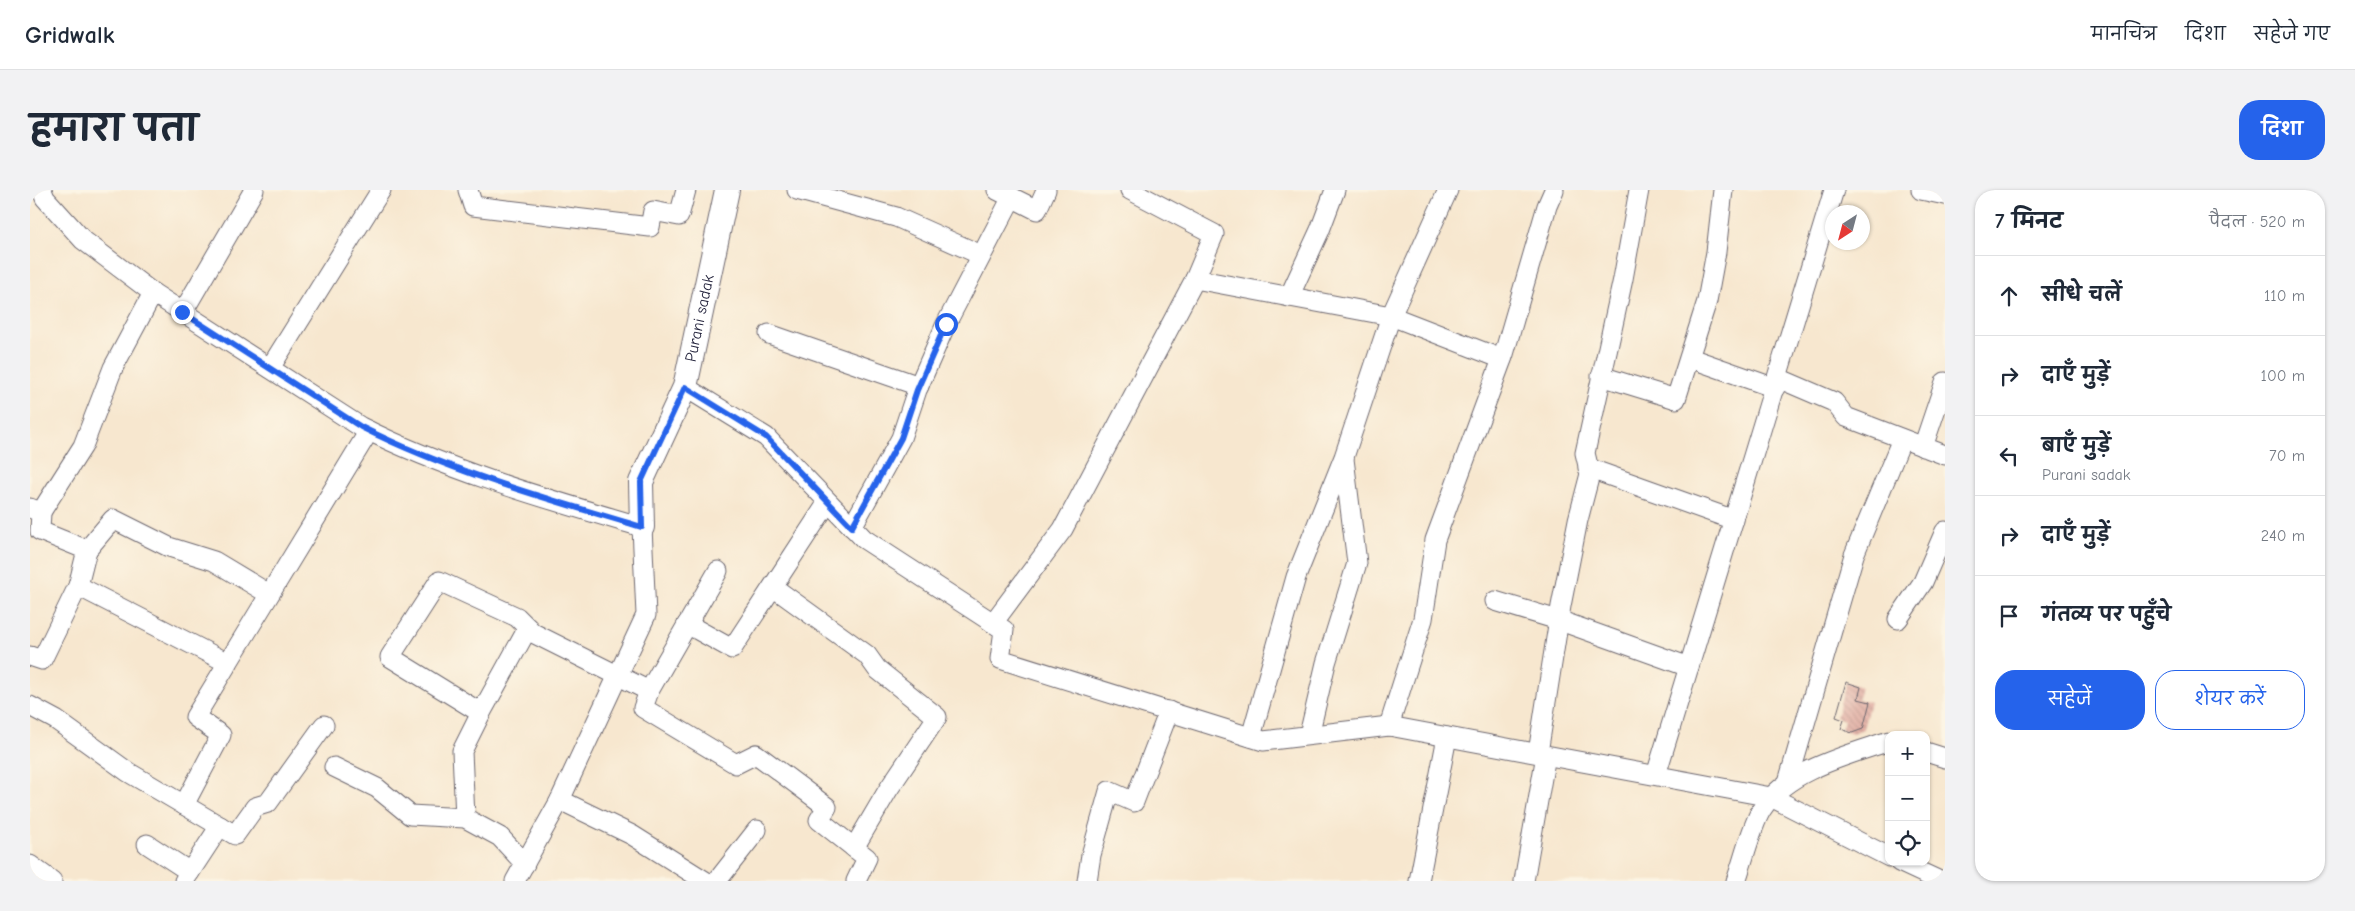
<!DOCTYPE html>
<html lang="hi">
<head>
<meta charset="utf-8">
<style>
  body { margin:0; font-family:"Comic Neue","Playpen Sans Deva",sans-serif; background:#f2f2f3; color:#1f2937 }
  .controls { position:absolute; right:15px; bottom:15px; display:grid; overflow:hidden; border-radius:10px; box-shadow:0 1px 4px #0004 }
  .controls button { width:45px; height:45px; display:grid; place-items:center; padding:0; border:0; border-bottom:1px solid #e0e1e3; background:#fff; color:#1f2937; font:25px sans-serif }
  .compass { position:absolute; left:1795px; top:15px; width:45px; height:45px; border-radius:50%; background:#fff; box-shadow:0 1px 4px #0004; rotate:216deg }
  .stop { position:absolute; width:15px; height:15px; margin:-11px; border:4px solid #2563eb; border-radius:50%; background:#fff }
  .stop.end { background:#2563eb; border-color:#fff; box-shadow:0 1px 5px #0008 }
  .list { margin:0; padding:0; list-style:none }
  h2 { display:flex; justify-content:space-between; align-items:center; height:65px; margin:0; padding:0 20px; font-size:21px }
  h2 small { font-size:16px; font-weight:400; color:#747a83 }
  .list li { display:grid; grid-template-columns:32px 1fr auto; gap:15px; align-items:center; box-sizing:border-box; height:80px; padding:0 20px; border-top:1px solid #e0e1e3 }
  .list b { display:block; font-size:19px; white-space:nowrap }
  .list p { margin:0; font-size:16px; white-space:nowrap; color:#747a83 }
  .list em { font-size:16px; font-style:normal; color:#747a83 }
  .actions { display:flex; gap:10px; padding:15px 20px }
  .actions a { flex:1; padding:11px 0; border:1px solid #2563eb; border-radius:20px; text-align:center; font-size:18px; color:#2563eb }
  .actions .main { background:#2563eb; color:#fff }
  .icon { flex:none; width:28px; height:28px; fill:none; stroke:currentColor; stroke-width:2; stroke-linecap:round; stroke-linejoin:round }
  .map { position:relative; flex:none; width:1915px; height:691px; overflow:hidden; border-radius:20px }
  header { display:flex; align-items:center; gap:30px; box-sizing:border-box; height:70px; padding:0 25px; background:#fff; border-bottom:1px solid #e0e1e3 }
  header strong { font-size:24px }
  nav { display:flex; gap:28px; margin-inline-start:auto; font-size:18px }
  .intro { display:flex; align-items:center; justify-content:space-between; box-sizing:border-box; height:120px; padding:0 30px }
  h1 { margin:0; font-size:35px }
  .button { padding:12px 22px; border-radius:20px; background:#2563eb; color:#fff; font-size:18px; font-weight:700 }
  main { display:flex; gap:30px; padding:0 30px }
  aside { flex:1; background:#fff; border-radius:20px; box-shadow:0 1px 4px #0004 }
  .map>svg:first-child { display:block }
  .building { fill:url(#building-back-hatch) }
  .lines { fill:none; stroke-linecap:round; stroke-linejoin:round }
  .minor-casing { stroke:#6d676f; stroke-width:21 }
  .major-casing { stroke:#6d676f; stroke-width:26 }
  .minor { stroke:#fff; stroke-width:19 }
  .major { stroke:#fff; stroke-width:24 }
  .route { stroke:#2563eb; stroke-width:6 }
  .labels { text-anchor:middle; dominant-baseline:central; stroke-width:4.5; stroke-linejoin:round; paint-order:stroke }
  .street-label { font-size:16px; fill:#22223b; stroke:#fcf5e5 }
</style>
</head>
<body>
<header>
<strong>Gridwalk</strong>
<nav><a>मानचित्र</a><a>दिशा</a><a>सहेजे गए</a></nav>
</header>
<div class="intro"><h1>हमारा पता</h1><a class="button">दिशा</a></div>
<main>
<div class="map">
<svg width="1915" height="691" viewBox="0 0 1915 691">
  <defs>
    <pattern id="building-back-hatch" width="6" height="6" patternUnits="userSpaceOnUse" patternTransform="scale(1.25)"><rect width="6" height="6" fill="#e1afa4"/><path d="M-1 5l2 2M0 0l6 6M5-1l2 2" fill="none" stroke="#c1968e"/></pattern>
  </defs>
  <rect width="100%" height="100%" fill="#fcf5e5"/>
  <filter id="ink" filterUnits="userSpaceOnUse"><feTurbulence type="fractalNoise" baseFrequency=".02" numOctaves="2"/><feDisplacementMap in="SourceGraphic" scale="10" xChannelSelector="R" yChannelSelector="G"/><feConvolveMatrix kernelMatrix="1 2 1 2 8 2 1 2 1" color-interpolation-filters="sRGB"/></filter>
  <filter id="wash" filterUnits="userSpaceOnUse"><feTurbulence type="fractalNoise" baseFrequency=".0096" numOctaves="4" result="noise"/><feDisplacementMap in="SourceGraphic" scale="20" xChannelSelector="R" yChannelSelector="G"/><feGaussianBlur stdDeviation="1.12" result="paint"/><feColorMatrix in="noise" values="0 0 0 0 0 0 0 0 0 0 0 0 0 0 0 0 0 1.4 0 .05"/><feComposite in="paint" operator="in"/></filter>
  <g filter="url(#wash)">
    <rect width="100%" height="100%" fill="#f7e7cf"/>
    <g id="blocks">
      <polygon class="building" points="1816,492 1831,497 1828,509 1840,512 1833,539 1822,543 1811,539 1814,530 1806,527"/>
    </g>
  </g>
  <g filter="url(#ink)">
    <use href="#blocks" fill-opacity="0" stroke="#6d676f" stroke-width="1"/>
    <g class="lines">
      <defs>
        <g id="minor">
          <polyline points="12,0 15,8 53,50 123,103"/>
          <polyline points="438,0 443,16 620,37 623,21 649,26 656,0"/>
          <polyline points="767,0 866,27 951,65"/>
          <polyline points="967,0 1007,20 1016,0"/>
          <polyline points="1100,0 1184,44 1165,89"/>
          <polyline points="1891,0 1915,5"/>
          <polyline points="1259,107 1290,40 1305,0"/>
          <polyline points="153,122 224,0"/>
          <polyline points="739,144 889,196"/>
          <polyline points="1660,168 1745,198"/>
          <polyline points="240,178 351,0"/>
          <polyline points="1571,186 1646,209 1677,111 1686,62 1693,0"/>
          <polyline points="1748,188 1804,212 1816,227 1915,265"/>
          <polyline points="655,197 736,247 834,349 974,440 970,469 1233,551 1359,536 1741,607 1859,667"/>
          <polyline points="1893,257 1915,192"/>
          <polyline points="1558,278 1704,330"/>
          <path d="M0,318L11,322L53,256L83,178L123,103L331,237C421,282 517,309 612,337L616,425L530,610L485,691"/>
          <polyline points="11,322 10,341 57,360 48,396 198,473"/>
          <polyline points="822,337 871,248 887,200 916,134 982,7"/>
          <polyline points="57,360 83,329 139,357 184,371 239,404"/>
          <polyline points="743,397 837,465 847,479 907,527 858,600 824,658"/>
          <polyline points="1465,411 1528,430 1659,477"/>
          <polyline points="1868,429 1893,392 1915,341"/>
          <polyline points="963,433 1033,339 1165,89 1361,126 1418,0"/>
          <polyline points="657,434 702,459 798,312"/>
          <polyline points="0,466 12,470 48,396"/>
          <polyline points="619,501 688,381"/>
          <polyline points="0,516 26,530 98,582 205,645 225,617 238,613 294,535"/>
          <polyline points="451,523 498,438"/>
          <polyline points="1359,536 1393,429 1405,350 1474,164 1517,16 1524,0"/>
          <polyline points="1279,545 1296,473 1327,373 1314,269"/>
          <polyline points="1221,547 1266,387 1314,267 1361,126 1472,169"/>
          <polyline points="1896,562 1915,568"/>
          <polyline points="1508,563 1531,416 1548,330 1560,284 1555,263 1593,89 1609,0"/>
          <polyline points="304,577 347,598 380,625 435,628 470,647 495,674"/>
          <polyline points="1626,585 1804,0"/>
          <polyline points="1758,592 1824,365 1872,249"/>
          <polyline points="530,610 602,645 675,691"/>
          <polyline points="154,615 191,545 165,527 339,241"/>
          <polyline points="435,628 432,561 451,523 360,467 409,391 487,427 503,443 619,501 613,518 706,574 726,564 797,617 789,630 837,668 826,691"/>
          <polyline points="117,654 160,682"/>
          <polyline points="1869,672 1910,691"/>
          <polyline points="0,675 22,691"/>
          <polyline points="154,691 190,636"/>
          <polyline points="687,691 727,640"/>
          <polyline points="1057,691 1061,665 1079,601 1104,612 1139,521"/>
          <polyline points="1389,691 1417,547"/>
          <polyline points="1494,691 1516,565"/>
          <path d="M1706,691C1713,672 1722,634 1732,619C1757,580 1818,565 1859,551"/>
        </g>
        <g id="major">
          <path id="s1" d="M612,337L611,292L655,197L697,0"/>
        </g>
      </defs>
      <use href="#minor" class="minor-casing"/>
      <use href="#major" class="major-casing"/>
      <use href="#minor" class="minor"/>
      <use href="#major" class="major"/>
    </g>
  </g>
  <g class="lines" filter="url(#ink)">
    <path class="route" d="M152,122L331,237C421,282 517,309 612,337L611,292L655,197L736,247L822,337L871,248L887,200L916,134"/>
  </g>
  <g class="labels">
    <g class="street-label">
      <text stroke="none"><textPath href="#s1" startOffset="220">Purani sadak</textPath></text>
    </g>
  </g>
</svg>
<div class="controls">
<button>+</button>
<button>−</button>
<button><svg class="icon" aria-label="locate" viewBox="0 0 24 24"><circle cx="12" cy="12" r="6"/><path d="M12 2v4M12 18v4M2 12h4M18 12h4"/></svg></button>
</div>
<svg class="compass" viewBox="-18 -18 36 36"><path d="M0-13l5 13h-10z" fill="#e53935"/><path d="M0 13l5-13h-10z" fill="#747a83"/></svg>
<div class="stop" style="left:916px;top:134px"></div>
<div class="stop end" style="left:152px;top:122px"></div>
</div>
<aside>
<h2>7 मिनट<small>पैदल · 520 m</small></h2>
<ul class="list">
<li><svg class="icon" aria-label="ahead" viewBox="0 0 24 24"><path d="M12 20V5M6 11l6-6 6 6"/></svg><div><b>सीधे चलें</b></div><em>110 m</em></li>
<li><svg class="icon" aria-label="right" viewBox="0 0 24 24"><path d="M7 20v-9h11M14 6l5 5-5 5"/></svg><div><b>दाएँ मुड़ें</b></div><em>100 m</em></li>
<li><svg class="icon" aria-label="left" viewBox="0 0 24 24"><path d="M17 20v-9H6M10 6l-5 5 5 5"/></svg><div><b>बाएँ मुड़ें</b><p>Purani sadak</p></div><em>70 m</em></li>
<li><svg class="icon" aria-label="right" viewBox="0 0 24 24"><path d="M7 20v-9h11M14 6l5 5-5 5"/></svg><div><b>दाएँ मुड़ें</b></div><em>240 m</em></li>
<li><svg class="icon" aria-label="arrive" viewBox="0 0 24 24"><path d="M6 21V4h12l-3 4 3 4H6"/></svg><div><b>गंतव्य पर पहुँचे</b></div></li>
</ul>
<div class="actions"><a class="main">सहेजें</a><a>शेयर करें</a></div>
</aside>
</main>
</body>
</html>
